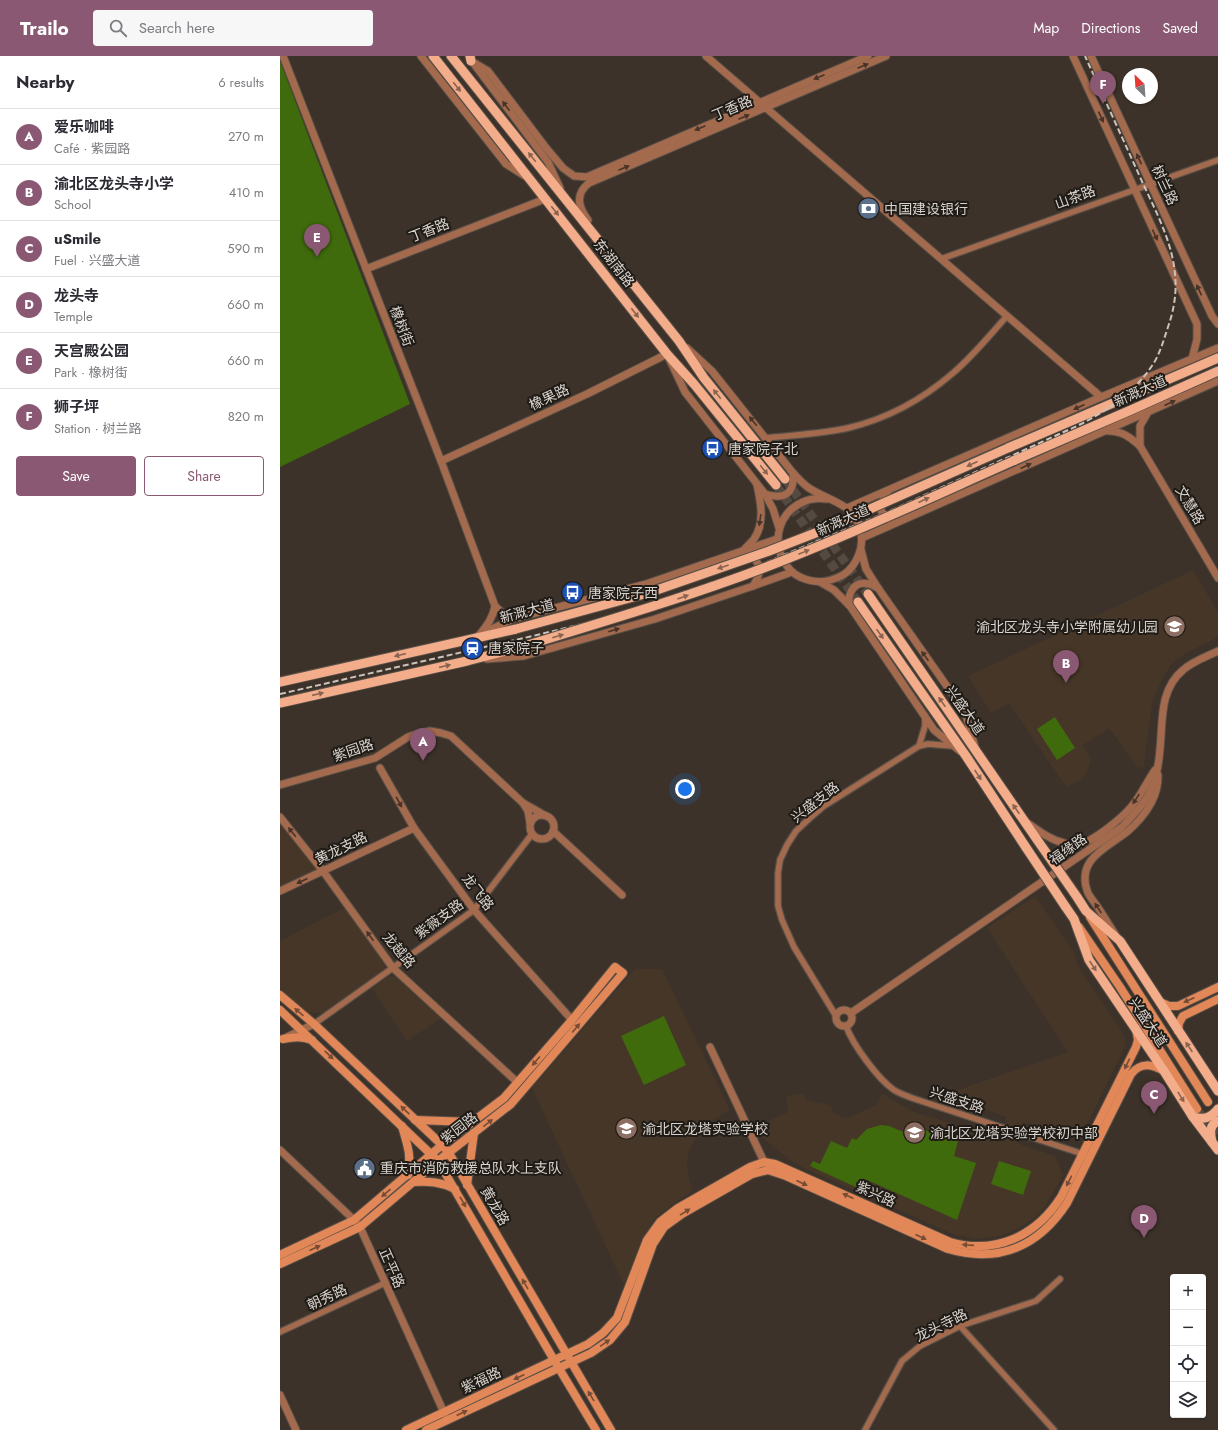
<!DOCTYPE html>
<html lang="en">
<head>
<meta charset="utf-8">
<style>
  body { margin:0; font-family:Jost,"Noto Sans SC",sans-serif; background:#f7f7f7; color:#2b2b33 }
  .controls { position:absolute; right:12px; bottom:12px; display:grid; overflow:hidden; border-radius:4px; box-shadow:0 1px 3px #0004 }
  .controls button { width:36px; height:36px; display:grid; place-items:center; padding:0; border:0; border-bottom:1px solid #e1e1e2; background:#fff; color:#2b2b33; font:20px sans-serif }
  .compass { position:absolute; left:842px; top:12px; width:36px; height:36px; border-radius:50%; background:#fff; box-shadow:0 1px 3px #0004; rotate:335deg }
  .you { position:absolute; left:405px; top:733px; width:14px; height:14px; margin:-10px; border:3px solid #fff; border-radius:50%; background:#1a73e8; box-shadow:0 0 0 6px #1a73e833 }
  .badge { display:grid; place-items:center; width:26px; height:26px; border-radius:50%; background:#8a5872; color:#fff; font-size:13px; font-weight:700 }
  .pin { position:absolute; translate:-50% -33px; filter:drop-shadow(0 1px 2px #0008) }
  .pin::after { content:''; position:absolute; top:21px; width:14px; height:12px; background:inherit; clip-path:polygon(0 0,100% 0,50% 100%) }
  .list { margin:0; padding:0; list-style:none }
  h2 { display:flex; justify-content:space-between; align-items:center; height:52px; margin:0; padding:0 16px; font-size:17px }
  h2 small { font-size:13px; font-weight:400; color:#7c7c81 }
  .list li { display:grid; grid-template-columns:26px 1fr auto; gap:12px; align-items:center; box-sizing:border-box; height:56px; padding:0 16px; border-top:1px solid #e1e1e2 }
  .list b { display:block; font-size:15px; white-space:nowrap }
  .list p { margin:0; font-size:13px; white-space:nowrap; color:#7c7c81 }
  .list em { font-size:13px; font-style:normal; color:#7c7c81 }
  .actions { display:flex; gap:8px; padding:12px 16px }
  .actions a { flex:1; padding:9px 0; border:1px solid #8a5872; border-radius:4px; text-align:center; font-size:14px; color:#8a5872 }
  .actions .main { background:#8a5872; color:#fff }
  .icon { flex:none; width:22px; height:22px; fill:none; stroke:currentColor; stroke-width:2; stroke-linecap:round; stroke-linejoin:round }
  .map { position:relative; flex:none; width:938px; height:1374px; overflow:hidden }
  header { display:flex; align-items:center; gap:24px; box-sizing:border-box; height:56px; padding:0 20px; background:#8a5872; color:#fff }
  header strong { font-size:19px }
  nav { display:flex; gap:22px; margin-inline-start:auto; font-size:14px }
  .search { width:280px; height:36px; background:#f7f7f7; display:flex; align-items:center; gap:10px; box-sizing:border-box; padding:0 14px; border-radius:4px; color:#7c7c81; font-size:15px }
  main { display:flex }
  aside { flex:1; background:#fff }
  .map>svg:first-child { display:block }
  .built { fill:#463628 }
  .green { fill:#406b0c }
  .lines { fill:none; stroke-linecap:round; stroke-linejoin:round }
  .secondary-tunnel { stroke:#544a42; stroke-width:8; stroke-dasharray:8 4; stroke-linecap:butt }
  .primary-tunnel { stroke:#544a42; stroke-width:9; stroke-dasharray:9 4.5; stroke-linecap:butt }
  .minor-casing { stroke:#584f47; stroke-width:8 }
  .tertiary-casing { stroke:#584f47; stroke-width:9 }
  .secondary-casing { stroke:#584f47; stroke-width:10 }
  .primary-casing { stroke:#584f47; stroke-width:11 }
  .minor { stroke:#a46a4e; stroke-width:5.5 }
  .tertiary { stroke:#a46a4e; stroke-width:7 }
  .secondary { stroke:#e28758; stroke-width:8 }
  .primary { stroke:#f4ad8b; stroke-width:9 }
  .rail { stroke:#cac3bc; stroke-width:2; stroke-dasharray:6 3; stroke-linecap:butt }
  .primary-bridge-casing { stroke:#584f47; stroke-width:11; stroke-linecap:butt }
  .primary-bridge { stroke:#f4ad8b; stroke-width:9 }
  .oneway { fill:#473327 }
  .oneway2 { fill:#8a6450 }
  .oneway3 { fill:#774c34 }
  .labels { text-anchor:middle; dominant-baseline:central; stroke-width:4; stroke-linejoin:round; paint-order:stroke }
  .street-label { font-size:14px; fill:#dad3cd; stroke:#1f1b16 }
  .poi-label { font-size:14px; fill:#dad3cd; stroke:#1f1b16; text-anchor:start }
</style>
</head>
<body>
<header>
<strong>Trailo</strong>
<div class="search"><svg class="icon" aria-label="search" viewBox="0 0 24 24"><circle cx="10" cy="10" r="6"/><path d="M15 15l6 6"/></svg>Search here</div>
<nav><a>Map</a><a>Directions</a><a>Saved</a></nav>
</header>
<main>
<aside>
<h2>Nearby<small>6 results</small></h2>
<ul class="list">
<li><span class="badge">A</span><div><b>爱乐咖啡</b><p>Café · 紫园路</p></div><em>270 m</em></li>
<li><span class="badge">B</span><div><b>渝北区龙头寺小学</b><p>School</p></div><em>410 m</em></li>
<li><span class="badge">C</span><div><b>uSmile</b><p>Fuel · 兴盛大道</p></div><em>590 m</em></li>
<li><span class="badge">D</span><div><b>龙头寺</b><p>Temple</p></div><em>660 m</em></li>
<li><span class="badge">E</span><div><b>天宫殿公园</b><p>Park · 橡树街</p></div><em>660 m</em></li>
<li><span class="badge">F</span><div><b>狮子坪</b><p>Station · 树兰路</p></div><em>820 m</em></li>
</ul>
<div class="actions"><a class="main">Save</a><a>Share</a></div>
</aside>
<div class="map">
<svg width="938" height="1374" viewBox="0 0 938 1374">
  <rect width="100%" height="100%" fill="#3c3229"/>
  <g class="built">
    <polygon points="913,514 938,556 938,579 936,582 908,596 899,602 890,610 884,620 873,643 863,714 860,710 857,711 829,672 803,689 811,703 807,716 802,723 786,731 729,647 711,657 688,620"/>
    <polygon points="0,767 36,810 35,816 0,833"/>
    <polygon points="755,840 794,896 799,912 843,977 846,988 805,1073 787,1082 743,1066 736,1087 775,1100 783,1119 766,1149 755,1161 744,1169 733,1175 720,1180 697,1183 673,1178 526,1113 514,1107 486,1085 475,1071 508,1056 506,1040 524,1037 526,1044 550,1049 555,1058 564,1062 570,1061 596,1049 603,1037 611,1043 632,1055 720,1083 727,1061 663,1039 788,996 707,872"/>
    <polygon points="66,851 106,907 105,913 44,957 26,956 0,934 0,885"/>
    <polygon points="355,913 382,913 450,1054 428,1067 418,1079 410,1092 407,1106 408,1118 412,1135 394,1147 375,1162 362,1183 344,1229 252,1032"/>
    <polygon points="110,920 120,921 163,961 127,985 92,933"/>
  </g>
  <g class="green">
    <polygon points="0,5 130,348 0,411"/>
    <polygon points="775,661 795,692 777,704 757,673"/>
    <polygon points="384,960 406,1009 364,1029 341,980"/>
    <polygon points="601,1069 609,1070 626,1077 629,1069 678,1085 674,1100 696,1107 677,1164 585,1123 580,1133 530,1110 533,1105 540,1108 551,1085 567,1092 572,1082 576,1084 587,1073"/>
    <polygon points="719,1105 751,1115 743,1139 711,1128"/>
  </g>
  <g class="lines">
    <polyline class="secondary-tunnel" points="917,1053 938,1079"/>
    <g class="primary-tunnel">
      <polyline points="505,423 588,538"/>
      <polyline points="496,429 578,546"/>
    </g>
    <defs>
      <g id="minor">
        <polyline points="661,203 938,104"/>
        <path d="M486,382C513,379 542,378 568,372C606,363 643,343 673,317C693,300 709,280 727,260"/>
        <polyline points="639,690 645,670 645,660"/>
        <polyline points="556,960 514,891 502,864 498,850 498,817 500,804 507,789 516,775 530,762 544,750 639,690 648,688 674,690"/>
        <polyline points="34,968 194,854 252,778"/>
        <path d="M566,970C573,989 598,1023 614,1034C622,1039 632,1042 641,1045L806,1099"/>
        <polyline points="680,1270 774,1374"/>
        <polyline points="0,1276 105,1227"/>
        <polyline points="585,1374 622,1305 640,1290 680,1270 756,1245 780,1223"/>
      </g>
      <g id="tertiary">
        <polyline points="3,0 161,405 215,550"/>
        <polyline points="141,0 226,108 245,120"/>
        <polyline points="426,0 821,341"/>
        <polyline points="793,0 917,268 917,283 912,303"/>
        <polyline points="811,0 932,260 938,268"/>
        <polyline points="191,5 208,15 267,93 283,112 294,120 307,121 588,0"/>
        <polyline points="194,8 268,106 280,132"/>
        <path d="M308,164C298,151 295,138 309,127L606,0"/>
        <polyline points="86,213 265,143"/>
        <path d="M407,292L432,315L513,417C518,422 523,428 529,432C550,446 576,447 581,477C582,484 582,491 579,498C576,506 571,514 563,519C548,527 535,528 520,521C513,518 507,511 503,504C492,482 500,456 523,446C531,442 539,442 547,443"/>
        <path d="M828,375C842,375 850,381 860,390L938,522"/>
        <polyline points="860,390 860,370 867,358"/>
        <polyline points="161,405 307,338 387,298 405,336 485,438 493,453 499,472"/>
        <path d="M608,435C600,446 596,456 610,464"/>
        <path d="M485,438C504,444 515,438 513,417"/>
        <polyline points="567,452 821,341 938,292"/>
        <polyline points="582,482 938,325"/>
        <polyline points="581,494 586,513 598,532 685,656 695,691"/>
        <path d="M463,495C466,491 471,487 474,483C485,467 481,447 477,429"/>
        <path d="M469,498C483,508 481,518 473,530"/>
        <polyline points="540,526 554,534 570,550 654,674 680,695"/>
        <path d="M569,549C568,537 574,524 589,528C592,528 595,531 598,532"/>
        <path d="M201,577C208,568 213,561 215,550L226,560L233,563"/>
        <polyline points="199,579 233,563 366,528 497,483"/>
        <polyline points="207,603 244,600 375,563 473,530 512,516"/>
        <polyline points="100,712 134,772 194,854 292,964"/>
        <polyline points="0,729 95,702 128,681 139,677 150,675 161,677 171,680 243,747 266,760"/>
        <polyline points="243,747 248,755 250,767"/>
        <circle cx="262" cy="771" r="12"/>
        <polyline points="0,761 43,815 113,912 237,1026"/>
        <path d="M746,766C758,774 770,784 784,787C787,788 793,789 796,789C813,787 846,759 855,746C863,735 868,724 875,714"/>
        <polyline points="273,775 342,839"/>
        <polyline points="0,835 134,772"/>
        <path d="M835,878C829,869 823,859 817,850C814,846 810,841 808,837C795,804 826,792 847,776C864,761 879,742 878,719"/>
        <circle cx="564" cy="962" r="8"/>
        <path d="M571,957L842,771C854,758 867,746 873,729C877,718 879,706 880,693C883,665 879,634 903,614C913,605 926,601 938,595"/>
        <polyline points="7,981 34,968"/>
        <polyline points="430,991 486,1110"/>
        <polyline points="0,1094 74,1164 80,1171 166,1361"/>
        <polyline points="0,1339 16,1374"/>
      </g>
      <g id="secondary">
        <polyline points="810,861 928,1046"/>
        <polyline points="799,871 840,931 917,1053"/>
        <polyline points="0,939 34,968 162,1089 169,1097 331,1374"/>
        <polyline points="880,946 889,950 898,950 938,931"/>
        <polyline points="0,954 158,1105 274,1304 316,1374"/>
        <polyline points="898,975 899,967 903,960 938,943"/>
        <path d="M3,983C14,981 21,980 32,984"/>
        <polyline points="135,1064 192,1066"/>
        <path d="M122,1070C127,1088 132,1100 128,1119"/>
        <path d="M134,1126C149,1125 161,1126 175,1133"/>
        <polyline points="187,1129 194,1077"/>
        <polyline points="0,1199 74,1164 162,1089 224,1042 292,964 335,911 343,917 231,1048 158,1105 80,1171 0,1208"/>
        <path d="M126,1374L308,1288L323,1277L337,1262L367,1184L380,1166L398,1152L470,1111L484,1106L495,1108L670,1186C716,1199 756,1180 781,1141L856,991L858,984L856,973"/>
        <path d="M146,1374L311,1297L330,1284L345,1266L373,1188L384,1171L402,1158L472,1118L488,1114L506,1120L668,1193C719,1208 759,1190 787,1147L851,1018C861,1006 871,1008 884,1015"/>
      </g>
      <g id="primary">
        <polyline points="153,0 387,298 414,328 496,429"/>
        <polyline points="171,0 399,285 424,322 505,423"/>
        <polyline points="190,0 191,5"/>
        <polyline points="728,392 938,302"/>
        <polyline points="733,405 851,354 938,315"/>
        <polyline points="588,538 758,785"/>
        <polyline points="578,546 686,700 747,793"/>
        <polyline points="0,626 236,573"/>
        <polyline points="0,647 187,605 241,591"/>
        <polyline points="797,841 806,855 840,885 938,1035"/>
        <polyline points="785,850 794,863 809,904 884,1015 913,1061 938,1094"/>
        <path d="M913,1061C924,1064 931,1062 938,1053"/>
        <path d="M932,1086C930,1077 929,1069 938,1065"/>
      </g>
    </defs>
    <use href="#minor" class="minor-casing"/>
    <use href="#tertiary" class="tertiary-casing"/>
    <use href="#secondary" class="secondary-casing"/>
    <use href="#primary" class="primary-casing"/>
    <use href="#minor" class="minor"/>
    <use href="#tertiary" class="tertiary"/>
    <use href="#secondary" class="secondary"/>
    <use href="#primary" class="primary"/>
    <path class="rail" d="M0,638L257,579L306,567L353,553L465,515L605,457L797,370C827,355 857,335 875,305C881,294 884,283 888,271C894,254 897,236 895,218C892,184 874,152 860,121C842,81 823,40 805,0"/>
    <defs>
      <g id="primary-bridge">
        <polyline points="236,573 368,537 489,495 538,476 728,392"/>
        <path d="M241,591C326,565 411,540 494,508C575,477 654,440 733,405"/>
        <polyline points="758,785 797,841"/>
        <polyline points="747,793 785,850"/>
      </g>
    </defs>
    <use href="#primary-bridge" class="primary-bridge-casing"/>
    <use href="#primary-bridge" class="primary-bridge"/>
  </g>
  <defs><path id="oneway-solid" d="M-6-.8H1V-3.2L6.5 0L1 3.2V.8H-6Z"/></defs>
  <g class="oneway">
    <use href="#oneway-solid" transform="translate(583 10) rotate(-23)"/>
    <use href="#oneway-solid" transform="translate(539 21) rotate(157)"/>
    <use href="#oneway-solid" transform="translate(226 50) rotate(-127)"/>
    <use href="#oneway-solid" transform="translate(464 61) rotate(-23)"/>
    <use href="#oneway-solid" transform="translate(821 61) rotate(65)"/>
    <use href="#oneway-solid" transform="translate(420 72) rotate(157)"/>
    <use href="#oneway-solid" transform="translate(859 103) rotate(-115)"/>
    <use href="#oneway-solid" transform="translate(344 112) rotate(-23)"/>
    <use href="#oneway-solid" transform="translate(875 179) rotate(65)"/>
    <use href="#oneway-solid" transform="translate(919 234) rotate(-115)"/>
    <use href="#oneway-solid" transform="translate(890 347) rotate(-24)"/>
    <use href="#oneway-solid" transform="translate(799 351) rotate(156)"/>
    <use href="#oneway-solid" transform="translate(473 365) rotate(-129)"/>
    <use href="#oneway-solid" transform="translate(746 410) rotate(-24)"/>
    <use href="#oneway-solid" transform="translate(480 464) rotate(98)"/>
    <use href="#oneway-solid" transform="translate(334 574) rotate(-16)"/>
    <use href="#oneway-solid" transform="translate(645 600) rotate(-125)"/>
    <use href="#oneway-solid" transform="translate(856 743) rotate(123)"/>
    <use href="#oneway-solid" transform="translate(119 746) rotate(61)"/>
    <use href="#oneway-solid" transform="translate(12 776) rotate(-129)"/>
    <use href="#oneway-solid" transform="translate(22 825) rotate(155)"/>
    <use href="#oneway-solid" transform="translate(818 852) rotate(-124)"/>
    <use href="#oneway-solid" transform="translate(90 880) rotate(-126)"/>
  </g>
  <g class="oneway2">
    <use href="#oneway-solid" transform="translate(177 31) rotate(52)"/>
    <use href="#oneway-solid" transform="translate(252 101) rotate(-129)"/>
    <use href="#oneway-solid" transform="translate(275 155) rotate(52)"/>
    <use href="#oneway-solid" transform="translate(355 257) rotate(52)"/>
    <use href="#oneway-solid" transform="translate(437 338) rotate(-129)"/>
    <use href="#oneway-solid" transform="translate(692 408) rotate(156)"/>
    <use href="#oneway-solid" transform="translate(484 414) rotate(51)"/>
    <use href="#oneway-solid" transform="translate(644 444) rotate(-24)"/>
    <use href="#oneway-solid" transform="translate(524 496) rotate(-22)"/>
    <use href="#oneway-solid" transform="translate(443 511) rotate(161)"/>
    <use href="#oneway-solid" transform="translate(403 541) rotate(-20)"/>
    <use href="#oneway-solid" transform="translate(600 578) rotate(55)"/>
    <use href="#oneway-solid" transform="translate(278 580) rotate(-16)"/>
    <use href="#oneway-solid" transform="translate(120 599) rotate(167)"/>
    <use href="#oneway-solid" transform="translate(165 610) rotate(-13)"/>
    <use href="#oneway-solid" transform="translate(38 638) rotate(-13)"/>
    <use href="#oneway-solid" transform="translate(662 646) rotate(-125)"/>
    <use href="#oneway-solid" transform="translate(698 719) rotate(57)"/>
    <use href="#oneway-solid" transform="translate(736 753) rotate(-125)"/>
    <use href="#oneway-solid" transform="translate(813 910) rotate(56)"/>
    <use href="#oneway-solid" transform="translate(909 991) rotate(-124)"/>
    <use href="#oneway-solid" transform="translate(901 1041) rotate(58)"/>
  </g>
  <g class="oneway3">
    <use href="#oneway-solid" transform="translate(909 944) rotate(155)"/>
    <use href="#oneway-solid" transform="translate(19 956) rotate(-139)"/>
    <use href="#oneway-solid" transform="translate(296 972) rotate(-50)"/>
    <use href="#oneway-solid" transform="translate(49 999) rotate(44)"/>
    <use href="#oneway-solid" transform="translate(256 1005) rotate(131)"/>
    <use href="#oneway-solid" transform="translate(847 1008) rotate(116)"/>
    <use href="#oneway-solid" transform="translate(125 1054) rotate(-137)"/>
    <use href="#oneway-solid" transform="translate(208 1067) rotate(-38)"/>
    <use href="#oneway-solid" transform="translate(789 1125) rotate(117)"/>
    <use href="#oneway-solid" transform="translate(522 1127) rotate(24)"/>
    <use href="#oneway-solid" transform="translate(106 1137) rotate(139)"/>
    <use href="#oneway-solid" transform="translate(568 1140) rotate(-156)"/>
    <use href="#oneway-solid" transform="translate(183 1146) rotate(60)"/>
    <use href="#oneway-solid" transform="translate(405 1156) rotate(-32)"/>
    <use href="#oneway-solid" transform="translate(641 1181) rotate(24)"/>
    <use href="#oneway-solid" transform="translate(688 1189) rotate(-176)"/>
    <use href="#oneway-solid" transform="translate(35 1192) rotate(-24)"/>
    <use href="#oneway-solid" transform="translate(245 1228) rotate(-120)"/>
    <use href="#oneway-solid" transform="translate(325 1287) rotate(-35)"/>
    <use href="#oneway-solid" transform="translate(239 1321) rotate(155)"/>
    <use href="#oneway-solid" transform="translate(311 1340) rotate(-121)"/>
    <use href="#oneway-solid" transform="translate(182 1357) rotate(-25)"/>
  </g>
  <defs>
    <symbol id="bank-disc" viewBox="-11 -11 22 22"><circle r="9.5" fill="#5c6f8a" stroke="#1f1b16"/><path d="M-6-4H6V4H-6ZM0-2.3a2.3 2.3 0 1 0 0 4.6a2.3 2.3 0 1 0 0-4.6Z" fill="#fff"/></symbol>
    <symbol id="bus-disc" viewBox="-11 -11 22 22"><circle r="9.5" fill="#1a4fb4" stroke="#1f1b16"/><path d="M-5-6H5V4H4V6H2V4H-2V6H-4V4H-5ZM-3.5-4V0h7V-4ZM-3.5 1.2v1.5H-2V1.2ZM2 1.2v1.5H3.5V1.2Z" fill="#fff"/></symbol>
    <symbol id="school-disc" viewBox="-11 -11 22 22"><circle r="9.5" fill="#8d6e63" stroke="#1f1b16"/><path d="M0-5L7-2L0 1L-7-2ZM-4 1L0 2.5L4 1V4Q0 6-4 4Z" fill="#fff"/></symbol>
    <symbol id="station-disc" viewBox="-11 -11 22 22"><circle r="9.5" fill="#1a4fb4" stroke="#1f1b16"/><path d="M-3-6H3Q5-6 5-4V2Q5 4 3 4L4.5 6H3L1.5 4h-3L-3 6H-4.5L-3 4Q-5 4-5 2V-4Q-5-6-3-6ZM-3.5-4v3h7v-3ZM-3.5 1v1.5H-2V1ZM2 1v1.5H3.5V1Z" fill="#fff"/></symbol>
    <symbol id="civic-disc" viewBox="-11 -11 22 22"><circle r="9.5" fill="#5c6f8a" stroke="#1f1b16"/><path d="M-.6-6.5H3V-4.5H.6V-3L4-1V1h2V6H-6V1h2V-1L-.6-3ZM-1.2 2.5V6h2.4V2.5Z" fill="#fff"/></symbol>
  </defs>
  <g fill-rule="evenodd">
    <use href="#bank-disc" x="576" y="140" width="25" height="25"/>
    <use href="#bus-disc" x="420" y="380" width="25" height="25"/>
    <use href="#bus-disc" x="280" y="524" width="25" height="25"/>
    <use href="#school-disc" x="882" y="558" width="25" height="25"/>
    <use href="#station-disc" x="180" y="580" width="25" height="25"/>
    <use href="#school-disc" x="334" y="1060" width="25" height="25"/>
    <use href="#school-disc" x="622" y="1064" width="25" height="25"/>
    <use href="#civic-disc" x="72" y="1100" width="25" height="25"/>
  </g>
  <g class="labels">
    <g class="street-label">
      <text transform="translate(452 52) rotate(-23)">丁香路</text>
      <text transform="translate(885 129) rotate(65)">树兰路</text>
      <text transform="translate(795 141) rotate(-20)">山茶路</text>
      <text transform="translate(149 174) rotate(-21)">丁香路</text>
      <text transform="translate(334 207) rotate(52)">东湖南路</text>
      <text transform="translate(122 270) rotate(69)">橡树街</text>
      <text transform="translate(860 335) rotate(-24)">新溉大道</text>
      <text transform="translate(269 341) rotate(-25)">橡果路</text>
      <text transform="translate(910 449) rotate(59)">文慧路</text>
      <text transform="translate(563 464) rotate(-24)">新溉大道</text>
      <text transform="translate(247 555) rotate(-15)">新溉大道</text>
      <text transform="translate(685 654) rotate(55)">兴盛大道</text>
      <text transform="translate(73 694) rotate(-19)">紫园路</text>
      <text transform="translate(535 746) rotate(-38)">兴盛支路</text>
      <text transform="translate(61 792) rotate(-26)">黄龙支路</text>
      <text transform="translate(788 793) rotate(-35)">福缘路</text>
      <text transform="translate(198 836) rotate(52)">龙飞路</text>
      <text transform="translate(159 863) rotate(-36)">紫薇支路</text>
      <text transform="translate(119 894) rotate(50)">龙越路</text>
      <text transform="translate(868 966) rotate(56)">兴盛大道</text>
      <text transform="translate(677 1044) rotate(18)">兴盛支路</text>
      <text transform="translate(179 1072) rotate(-38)">紫园路</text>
      <text transform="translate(596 1138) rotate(24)">紫兴路</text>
      <text transform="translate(215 1150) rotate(60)">黄龙路</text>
      <text transform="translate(112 1212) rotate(66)">正平路</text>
      <text transform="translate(47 1241) rotate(-25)">朝秀路</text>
      <text transform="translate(661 1269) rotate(-26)">龙头寺路</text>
      <text transform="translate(201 1324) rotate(-25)">紫福路</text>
    </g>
    <g class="poi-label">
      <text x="604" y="153">中国建设银行</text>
      <text x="448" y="393">唐家院子北</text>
      <text x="308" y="537">唐家院子西</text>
      <text x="878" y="571" text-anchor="end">渝北区龙头寺小学附属幼儿园</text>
      <text x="208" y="592">唐家院子</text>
      <text x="362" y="1073">渝北区龙塔实验学校</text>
      <text x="650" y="1077">渝北区龙塔实验学校初中部</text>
      <text x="100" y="1112">重庆市消防救援总队水上支队</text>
    </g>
  </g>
</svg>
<div class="controls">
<button>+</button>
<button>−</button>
<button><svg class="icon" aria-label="locate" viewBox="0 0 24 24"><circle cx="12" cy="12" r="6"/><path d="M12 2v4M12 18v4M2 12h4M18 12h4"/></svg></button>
<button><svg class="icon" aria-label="layers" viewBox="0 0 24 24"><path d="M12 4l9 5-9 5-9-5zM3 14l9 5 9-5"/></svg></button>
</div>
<svg class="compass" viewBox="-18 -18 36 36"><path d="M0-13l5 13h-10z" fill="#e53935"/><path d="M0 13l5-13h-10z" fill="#7c7c81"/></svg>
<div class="you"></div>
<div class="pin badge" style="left:143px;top:705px">A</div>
<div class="pin badge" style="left:786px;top:627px">B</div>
<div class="pin badge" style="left:874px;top:1058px">C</div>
<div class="pin badge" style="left:864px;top:1182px">D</div>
<div class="pin badge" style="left:37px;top:201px">E</div>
<div class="pin badge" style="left:823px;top:48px">F</div>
</div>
</main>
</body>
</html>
